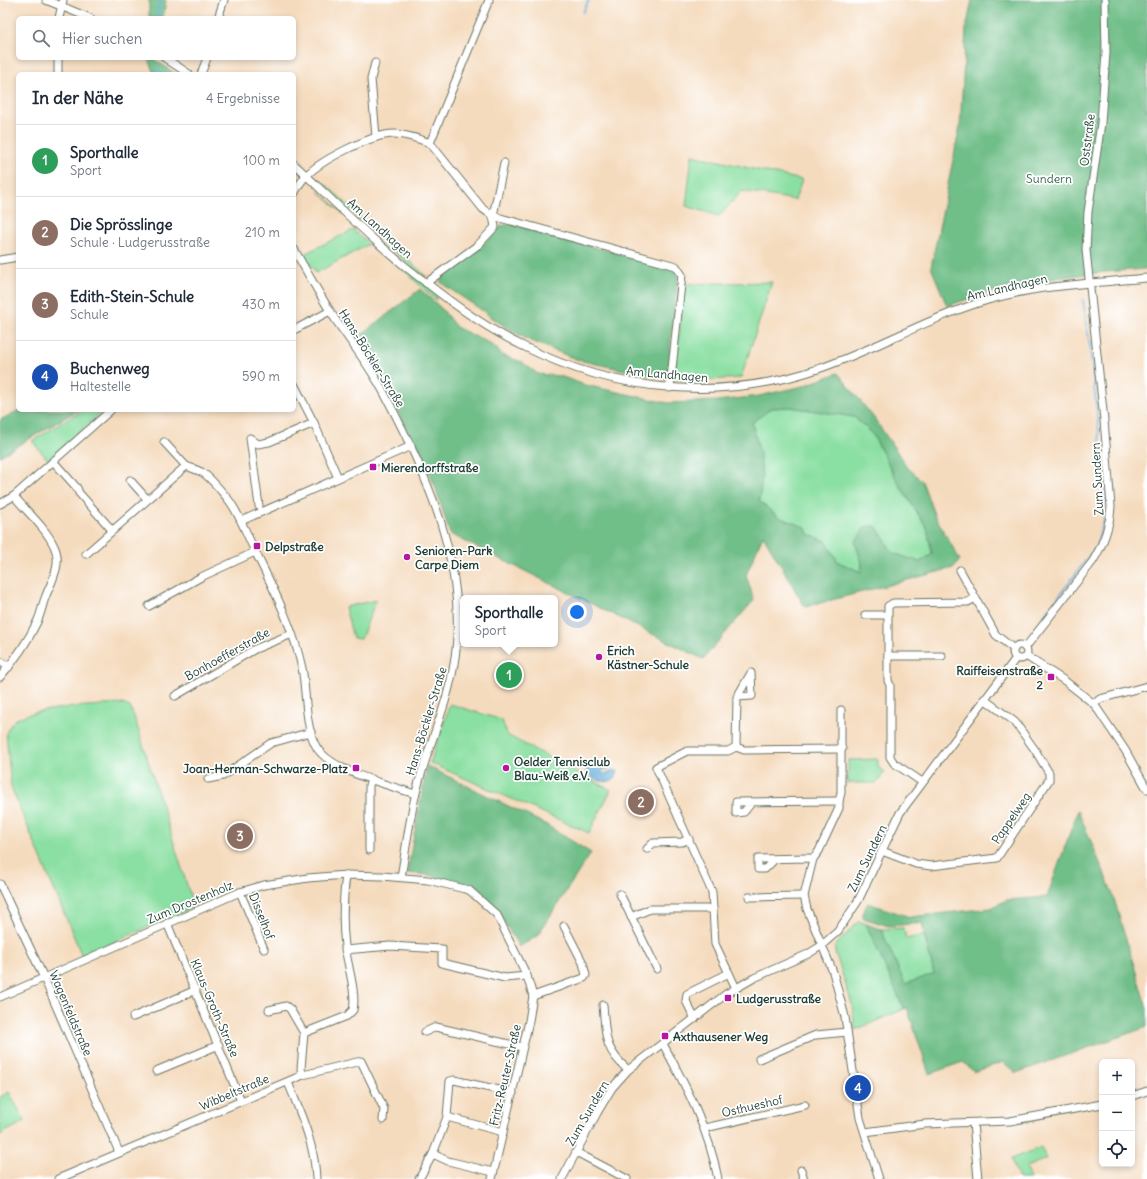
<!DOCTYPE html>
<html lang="de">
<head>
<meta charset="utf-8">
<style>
  body { margin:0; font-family:Delius,sans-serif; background:#f2f2f3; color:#1f2937 }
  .controls { position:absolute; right:12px; bottom:12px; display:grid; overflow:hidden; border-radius:6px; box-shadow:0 2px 6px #0003 }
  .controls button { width:36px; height:36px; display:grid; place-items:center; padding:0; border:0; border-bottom:1px solid #e0e1e3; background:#fff; color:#1f2937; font:20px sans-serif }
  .you { position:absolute; left:577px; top:612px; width:14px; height:14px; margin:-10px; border:3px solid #fff; border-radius:50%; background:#1a73e8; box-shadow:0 0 0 6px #1a73e833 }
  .badge { display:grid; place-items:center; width:26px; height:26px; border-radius:50%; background:#d93025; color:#fff; font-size:13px; font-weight:700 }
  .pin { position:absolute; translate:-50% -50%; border:2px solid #fff; box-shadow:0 1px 4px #0006 }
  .popup { position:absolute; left:460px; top:595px; width:98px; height:52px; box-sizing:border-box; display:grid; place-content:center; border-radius:6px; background:#fff; filter:drop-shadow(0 1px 3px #0005); font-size:13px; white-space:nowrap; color:#747a83 }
  .popup b { font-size:15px; color:#1f2937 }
  .popup::after { content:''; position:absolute; left:50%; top:100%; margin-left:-8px; border:8px solid transparent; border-top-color:#fff }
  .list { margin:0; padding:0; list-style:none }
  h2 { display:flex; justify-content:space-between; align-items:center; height:52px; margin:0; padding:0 16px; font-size:17px }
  h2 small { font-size:13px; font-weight:400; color:#747a83 }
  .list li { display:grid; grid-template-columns:26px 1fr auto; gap:12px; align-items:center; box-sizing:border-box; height:72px; padding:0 16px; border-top:1px solid #e0e1e3 }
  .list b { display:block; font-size:15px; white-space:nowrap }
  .list p { margin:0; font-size:13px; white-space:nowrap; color:#747a83 }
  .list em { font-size:13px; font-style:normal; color:#747a83 }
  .icon { flex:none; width:22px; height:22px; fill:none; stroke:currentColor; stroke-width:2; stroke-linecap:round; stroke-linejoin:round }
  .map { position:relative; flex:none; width:1147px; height:1179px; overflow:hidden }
  .search { position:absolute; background:#fff; box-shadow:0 2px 6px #0003; left:16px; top:16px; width:280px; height:44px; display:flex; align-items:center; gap:10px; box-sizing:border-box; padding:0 14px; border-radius:6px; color:#747a83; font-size:15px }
  .panel { position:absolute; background:#fff; box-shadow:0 2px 6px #0003; left:16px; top:72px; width:280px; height:340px; border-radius:6px }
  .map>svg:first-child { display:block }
  .green { fill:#8adfa2; stroke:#548e6b }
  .forest { fill:#6fbe88; stroke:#477e5e; fill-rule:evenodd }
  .water { fill:#63addb; stroke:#417588 }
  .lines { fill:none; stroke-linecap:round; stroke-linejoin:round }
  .stream { stroke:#63addb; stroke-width:2 }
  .minor-casing { stroke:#6a7464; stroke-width:9 }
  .minor { stroke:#fff; stroke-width:7 }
  .poi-dot { fill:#b5179e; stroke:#fff; stroke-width:1.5 }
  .labels { text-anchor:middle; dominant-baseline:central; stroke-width:3.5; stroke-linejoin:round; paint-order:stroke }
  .street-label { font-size:12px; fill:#1f3d34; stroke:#fff }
  .park-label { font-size:12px; fill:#3a6650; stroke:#fff }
  .poi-label { font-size:12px; font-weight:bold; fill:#1f3d34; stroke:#fff; text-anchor:start }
</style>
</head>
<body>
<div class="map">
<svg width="1147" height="1179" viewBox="0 0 1147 1179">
  <rect width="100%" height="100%" fill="#fff"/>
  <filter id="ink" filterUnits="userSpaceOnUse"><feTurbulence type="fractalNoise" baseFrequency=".025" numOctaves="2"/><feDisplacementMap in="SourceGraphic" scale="8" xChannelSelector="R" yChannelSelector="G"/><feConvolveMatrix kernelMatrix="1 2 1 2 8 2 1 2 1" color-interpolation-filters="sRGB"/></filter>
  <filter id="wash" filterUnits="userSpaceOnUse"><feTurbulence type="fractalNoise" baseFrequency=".012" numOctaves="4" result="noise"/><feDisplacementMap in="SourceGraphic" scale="16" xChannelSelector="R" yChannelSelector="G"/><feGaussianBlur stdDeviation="0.9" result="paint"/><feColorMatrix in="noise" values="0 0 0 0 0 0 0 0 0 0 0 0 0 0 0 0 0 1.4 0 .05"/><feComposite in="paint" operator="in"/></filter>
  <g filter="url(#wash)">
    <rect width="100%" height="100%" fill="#f5dbbe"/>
    <g class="green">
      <polygon points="692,155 802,180 795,200 742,191 719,216 686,206"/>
      <polygon points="321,184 325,184 427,277 420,274 389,247"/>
      <polygon points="317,190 438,295 436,300"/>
      <polygon points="353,230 369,244 316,273 304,254"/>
      <polygon points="772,282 741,378 693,381 674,379 685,284"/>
      <path d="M790,407L854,417L872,433L899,484L927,528L932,554L920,562L893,553L876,526L855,542L862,563L861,572L838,562L826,541L808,534L805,527L778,517L759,501C764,469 760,454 752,423L771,408Z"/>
      <polygon points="83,410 104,410 48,460 32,441"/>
      <polygon points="376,600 361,639 353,638 345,607"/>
      <path d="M123,704L130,707L134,716L193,904L192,908L82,956L11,787L6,733C8,729 11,723 15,720C30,708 101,705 123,704Z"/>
      <polygon points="450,704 502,720 507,735 611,790 589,833 430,763"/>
      <polygon points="878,759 878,767 885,772 877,783 848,783 848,760"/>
      <polygon points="859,921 866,924 904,1009 855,1030 852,1004 835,952 835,946"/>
      <polygon points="904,928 906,939 924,935 934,974 905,984 881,929"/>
      <polygon points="9,1092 25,1121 0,1135 0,1097"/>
      <polygon points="1041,1147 1046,1159 1026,1167 1031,1179 1019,1179 1011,1159"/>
    </g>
    <g class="forest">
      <polygon points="149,0 166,0 163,18 149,18"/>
      <path d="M972,0H1147V269C1075,273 1016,282 947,306L931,267L960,126L966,29Z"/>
      <polygon points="148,58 152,58 176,74 154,74"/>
      <polygon points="510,224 674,269 678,274 667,379 578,360 524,338 490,317 486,313 441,283 441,276 479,248 501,226"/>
      <path d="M420,289L442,309L456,327L487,342L497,349L501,355L522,362L538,374L560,376L585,385L668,403L718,401L759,396L803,386L838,373L874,418L908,468L922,481L934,514L960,560L953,568L805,607L763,535L746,575L754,600L703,659L450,534L435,486L386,389L356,339ZM790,407L854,417L872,433L899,484L927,528L932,554L920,562L893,553L876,526H866L855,542L862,563L861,572L838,562L826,541L808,534L805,527L778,517L759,501L762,478L760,455L752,423L771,408Z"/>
      <polygon points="20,410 78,410 0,456 0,420"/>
      <polygon points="427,766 545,824 591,853 537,936 519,947 499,913 470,887 428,875 407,873"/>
      <polygon points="1078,810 1112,892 1147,1009 1147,1027 1016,1073 1003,1062 974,1072 963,1062 929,1074 907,1008 904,1009 866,924 881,929 905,984 934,974 922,923 889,926 863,918 863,912 868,903 910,917 991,908 1007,900 1047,897"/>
    </g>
    <path class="water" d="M595,760L609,766L608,769L603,770L602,773L604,774L611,771H618C615,788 594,782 586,772L589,763Z"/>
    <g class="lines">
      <g class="stream">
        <polyline points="583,12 589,0"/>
        <polyline points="158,18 160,0"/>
        <polyline points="159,69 161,74"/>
        <polyline points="1038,624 1096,547 1104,521 1105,493 1090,346 1083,300"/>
      </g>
    </g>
  </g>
  <g filter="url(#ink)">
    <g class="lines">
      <defs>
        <g id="minor">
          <polyline points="46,0 90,18"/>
          <polyline points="59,18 63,0"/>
          <polyline points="218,18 224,0"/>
          <polyline points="58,58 58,74"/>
          <polyline points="165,58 189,74"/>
          <polyline points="375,63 371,79 376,137"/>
          <polyline points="201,74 207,58"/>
          <polyline points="430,143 483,209 493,216 676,266 682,275 670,388"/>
          <path d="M294,164C338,205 380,249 428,284C457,307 490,330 523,346C616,393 723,402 821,368C878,348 930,317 988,300C1039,285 1094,283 1147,278"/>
          <path d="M294,194C297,188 301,181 306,176C321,160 372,134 394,134C406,134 419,139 430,143L489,0"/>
          <path d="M294,249C308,274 322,299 337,322C353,345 371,368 384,393C427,474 470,570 454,664C447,708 426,750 416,793C409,821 406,849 401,877"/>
          <polyline points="0,260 18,257"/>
          <polyline points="426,283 478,245 495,227 493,216 504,163"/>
          <polyline points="294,330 330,311"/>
          <polyline points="294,384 314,423 338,478"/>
          <polyline points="164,442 186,466"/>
          <polyline points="53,461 77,488 79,493 112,530"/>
          <polyline points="130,480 147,499"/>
          <polyline points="0,504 14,496 111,410"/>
          <polyline points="259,506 250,438 258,444 269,442 314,423"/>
          <polyline points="241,521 411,446"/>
          <path d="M86,554L186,466C191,468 198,470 203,473C211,478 221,491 228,499C239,513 245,531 253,547C272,586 293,626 302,668C307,692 304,736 321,753C340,773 389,785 415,794"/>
          <polyline points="960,570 996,635 1014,649"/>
          <polyline points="149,606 201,577 255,552"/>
          <polyline points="865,615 887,615"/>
          <circle cx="1020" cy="652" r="7"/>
          <path d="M1025,648L1093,561C1104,543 1110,527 1111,506L1104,420L1086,250L1088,212L1101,123L1106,53L1105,0"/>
          <polyline points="888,656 942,656"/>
          <polyline points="1026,656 1065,681 1094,704 1125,750 1147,789"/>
          <polyline points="0,661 9,667"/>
          <path d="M0,677C14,661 28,641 37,622C41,614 42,606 45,598C51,582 63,564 54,546C46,528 27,512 14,496"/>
          <polyline points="175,696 255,649 292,634"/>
          <polyline points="1094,704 1100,699 1147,686"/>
          <polyline points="841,710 841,793 839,801 839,808 819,851 813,859 804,896 807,909 833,972 845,1017 860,1118 879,1179"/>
          <polyline points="736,747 728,751 687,751 656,767 712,892 715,944 736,988"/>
          <polyline points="736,747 737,697 751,673 752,696 737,697"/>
          <polyline points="736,747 744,750 842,749"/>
          <polyline points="208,779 223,776 271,743 311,732"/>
          <polyline points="922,782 894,763 890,757 890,685 888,681 888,606 893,603 968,602 975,598"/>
          <polyline points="752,802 744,812 736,813 736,802 839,801"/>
          <polyline points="647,849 653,843 682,842 689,839"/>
          <polyline points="369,850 369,785 372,779"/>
          <polyline points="882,851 916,864 931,866 997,858 1049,780 1049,773 1035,750 1015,722 984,699"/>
          <polyline points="775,859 765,869 758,869 758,859 808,858 813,859"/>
          <polyline points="0,884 44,978 119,1152"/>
          <polyline points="240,892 264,949"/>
          <polyline points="620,894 657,969"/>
          <polyline points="749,897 804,896"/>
          <polyline points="631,917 650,909 713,909"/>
          <polyline points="167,923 241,1101"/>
          <polyline points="345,950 390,946 442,949 442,963 505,978 527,976"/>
          <polyline points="533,996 584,978 586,975 583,963 564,926"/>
          <polyline points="0,997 240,892 264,885 308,878 346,875 382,876 428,880 469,890 497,915 527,976 533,996 529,1021 492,1179"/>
          <path d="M603,1005C606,1036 603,1048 628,1070"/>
          <polyline points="269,1010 286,1006 290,1009 304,1033 301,1069 303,1075"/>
          <polyline points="133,1017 196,990"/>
          <polyline points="695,1019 686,1001 687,994 729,973"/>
          <polyline points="425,1032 436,1027 522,1047"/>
          <path d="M304,1033L347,1016L353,1010C357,994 347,963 345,946C342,922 343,898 346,875"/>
          <path d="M663,1044C687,1088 709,1130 718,1179"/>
          <polyline points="759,1059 816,1035 847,1032"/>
          <polyline points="156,1071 219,1045"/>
          <path d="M288,1082C300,1113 315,1144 316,1179"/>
          <polyline points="1132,1096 1147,1091"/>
          <polyline points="447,1117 503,1132"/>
          <polyline points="973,1123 978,1179"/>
          <polyline points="705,1128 805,1105"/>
          <polyline points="865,1132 925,1124 1010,1121 1102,1104"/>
          <polyline points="576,1152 627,1179"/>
          <polyline points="433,1154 448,1161 493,1172"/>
          <polyline points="801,1170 804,1179"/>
          <polyline points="58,1179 303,1075 361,1061 384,1109 383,1120"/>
          <polyline points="419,1179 433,1154 447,1117 450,1081 454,1080 513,1093"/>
          <polyline points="562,1179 597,1113 612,1088 628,1070 726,994 754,978 808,954 821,946 838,931 858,901 900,813 1016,658"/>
        </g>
      </defs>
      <use href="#minor" class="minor-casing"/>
      <use href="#minor" class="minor"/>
    </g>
  </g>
  <g class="poi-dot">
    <rect x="369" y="463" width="8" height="8" rx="2"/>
    <rect x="253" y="542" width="8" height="8" rx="2"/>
    <circle cx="407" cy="557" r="4"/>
    <circle cx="599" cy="657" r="4"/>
    <rect x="1047" y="673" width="8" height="8" rx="2"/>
    <rect x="352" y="764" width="8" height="8" rx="2"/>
    <circle cx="506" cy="768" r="4"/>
    <rect x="724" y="994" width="8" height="8" rx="2"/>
    <rect x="661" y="1032" width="8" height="8" rx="2"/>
  </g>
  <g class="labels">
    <g class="street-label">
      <text transform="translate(1087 140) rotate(-83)">Oststraße</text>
      <text transform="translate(380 228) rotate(42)">Am Landhagen</text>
      <text transform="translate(1007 287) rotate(-13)">Am Landhagen</text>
      <text transform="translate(372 358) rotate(58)">Hans-Böckler-Straße</text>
      <text transform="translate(667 374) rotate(5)">Am Landhagen</text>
      <text transform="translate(1097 479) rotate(-93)">Zum Sundern</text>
      <text transform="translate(227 654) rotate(-29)">Bonhoefferstraße</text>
      <text transform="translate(426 721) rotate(-73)">Hans-Böckler-Straße</text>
      <text transform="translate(1011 818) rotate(-56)">Pappelweg</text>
      <text transform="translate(867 858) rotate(-64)">Zum Sundern</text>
      <text transform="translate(190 902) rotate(-23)">Zum Drostenholz</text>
      <text transform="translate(262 916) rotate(68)">Disselhof</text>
      <text transform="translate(215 1008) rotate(67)">Klaus-Groth-Straße</text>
      <text transform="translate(71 1013) rotate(67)">Wagenfeldstraße</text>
      <text transform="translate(505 1075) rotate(-77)">Fritz-Reuter-Straße</text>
      <text transform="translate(234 1092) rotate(-23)">Wibbeltstraße</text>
      <text transform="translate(752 1106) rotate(-13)">Osthueshof</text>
      <text transform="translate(587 1113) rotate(-60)">Zum Sundern</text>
    </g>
    <g class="park-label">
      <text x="1049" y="178">Sundern</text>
    </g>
    <g class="poi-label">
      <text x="381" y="467">Mierendorffstraße</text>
      <text x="265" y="546">Delpstraße</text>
      <text x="415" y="550">Senioren-Park<tspan x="415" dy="14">Carpe Diem</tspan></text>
      <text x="607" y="650">Erich<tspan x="607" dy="14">Kästner-Schule</tspan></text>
      <text x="1043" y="670" text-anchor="end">Raiffeisenstraße<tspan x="1043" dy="14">2</tspan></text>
      <text x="514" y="761">Oelder Tennisclub<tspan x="514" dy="14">Blau-Weiß e.V.</tspan></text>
      <text x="348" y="768" text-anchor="end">Joan-Herman-Schwarze-Platz</text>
      <text x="736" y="998">Ludgerusstraße</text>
      <text x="673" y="1036">Axthausener Weg</text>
    </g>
  </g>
</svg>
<div class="controls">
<button>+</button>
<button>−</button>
<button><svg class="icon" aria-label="locate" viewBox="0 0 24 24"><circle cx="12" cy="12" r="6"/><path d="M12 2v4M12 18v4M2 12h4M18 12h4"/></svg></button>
</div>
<div class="you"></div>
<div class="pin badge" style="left:509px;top:675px;background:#2e9e5b">1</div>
<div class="popup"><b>Sporthalle</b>Sport</div>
<div class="pin badge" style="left:641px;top:802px;background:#8d6e63">2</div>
<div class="pin badge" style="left:240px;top:836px;background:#8d6e63">3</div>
<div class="pin badge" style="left:858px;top:1088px;background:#1a4fb4">4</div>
<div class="search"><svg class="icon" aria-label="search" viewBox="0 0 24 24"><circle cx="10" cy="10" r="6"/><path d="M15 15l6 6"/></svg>Hier suchen</div>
<section class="panel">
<h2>In der Nähe<small>4 Ergebnisse</small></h2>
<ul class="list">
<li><span class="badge" style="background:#2e9e5b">1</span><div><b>Sporthalle</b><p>Sport</p></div><em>100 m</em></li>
<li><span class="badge" style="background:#8d6e63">2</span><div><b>Die Sprösslinge</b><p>Schule · Ludgerusstraße</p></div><em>210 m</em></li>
<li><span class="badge" style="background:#8d6e63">3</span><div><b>Edith-Stein-Schule</b><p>Schule</p></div><em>430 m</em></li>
<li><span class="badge" style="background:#1a4fb4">4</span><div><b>Buchenweg</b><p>Haltestelle</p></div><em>590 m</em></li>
</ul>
</section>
</div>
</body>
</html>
